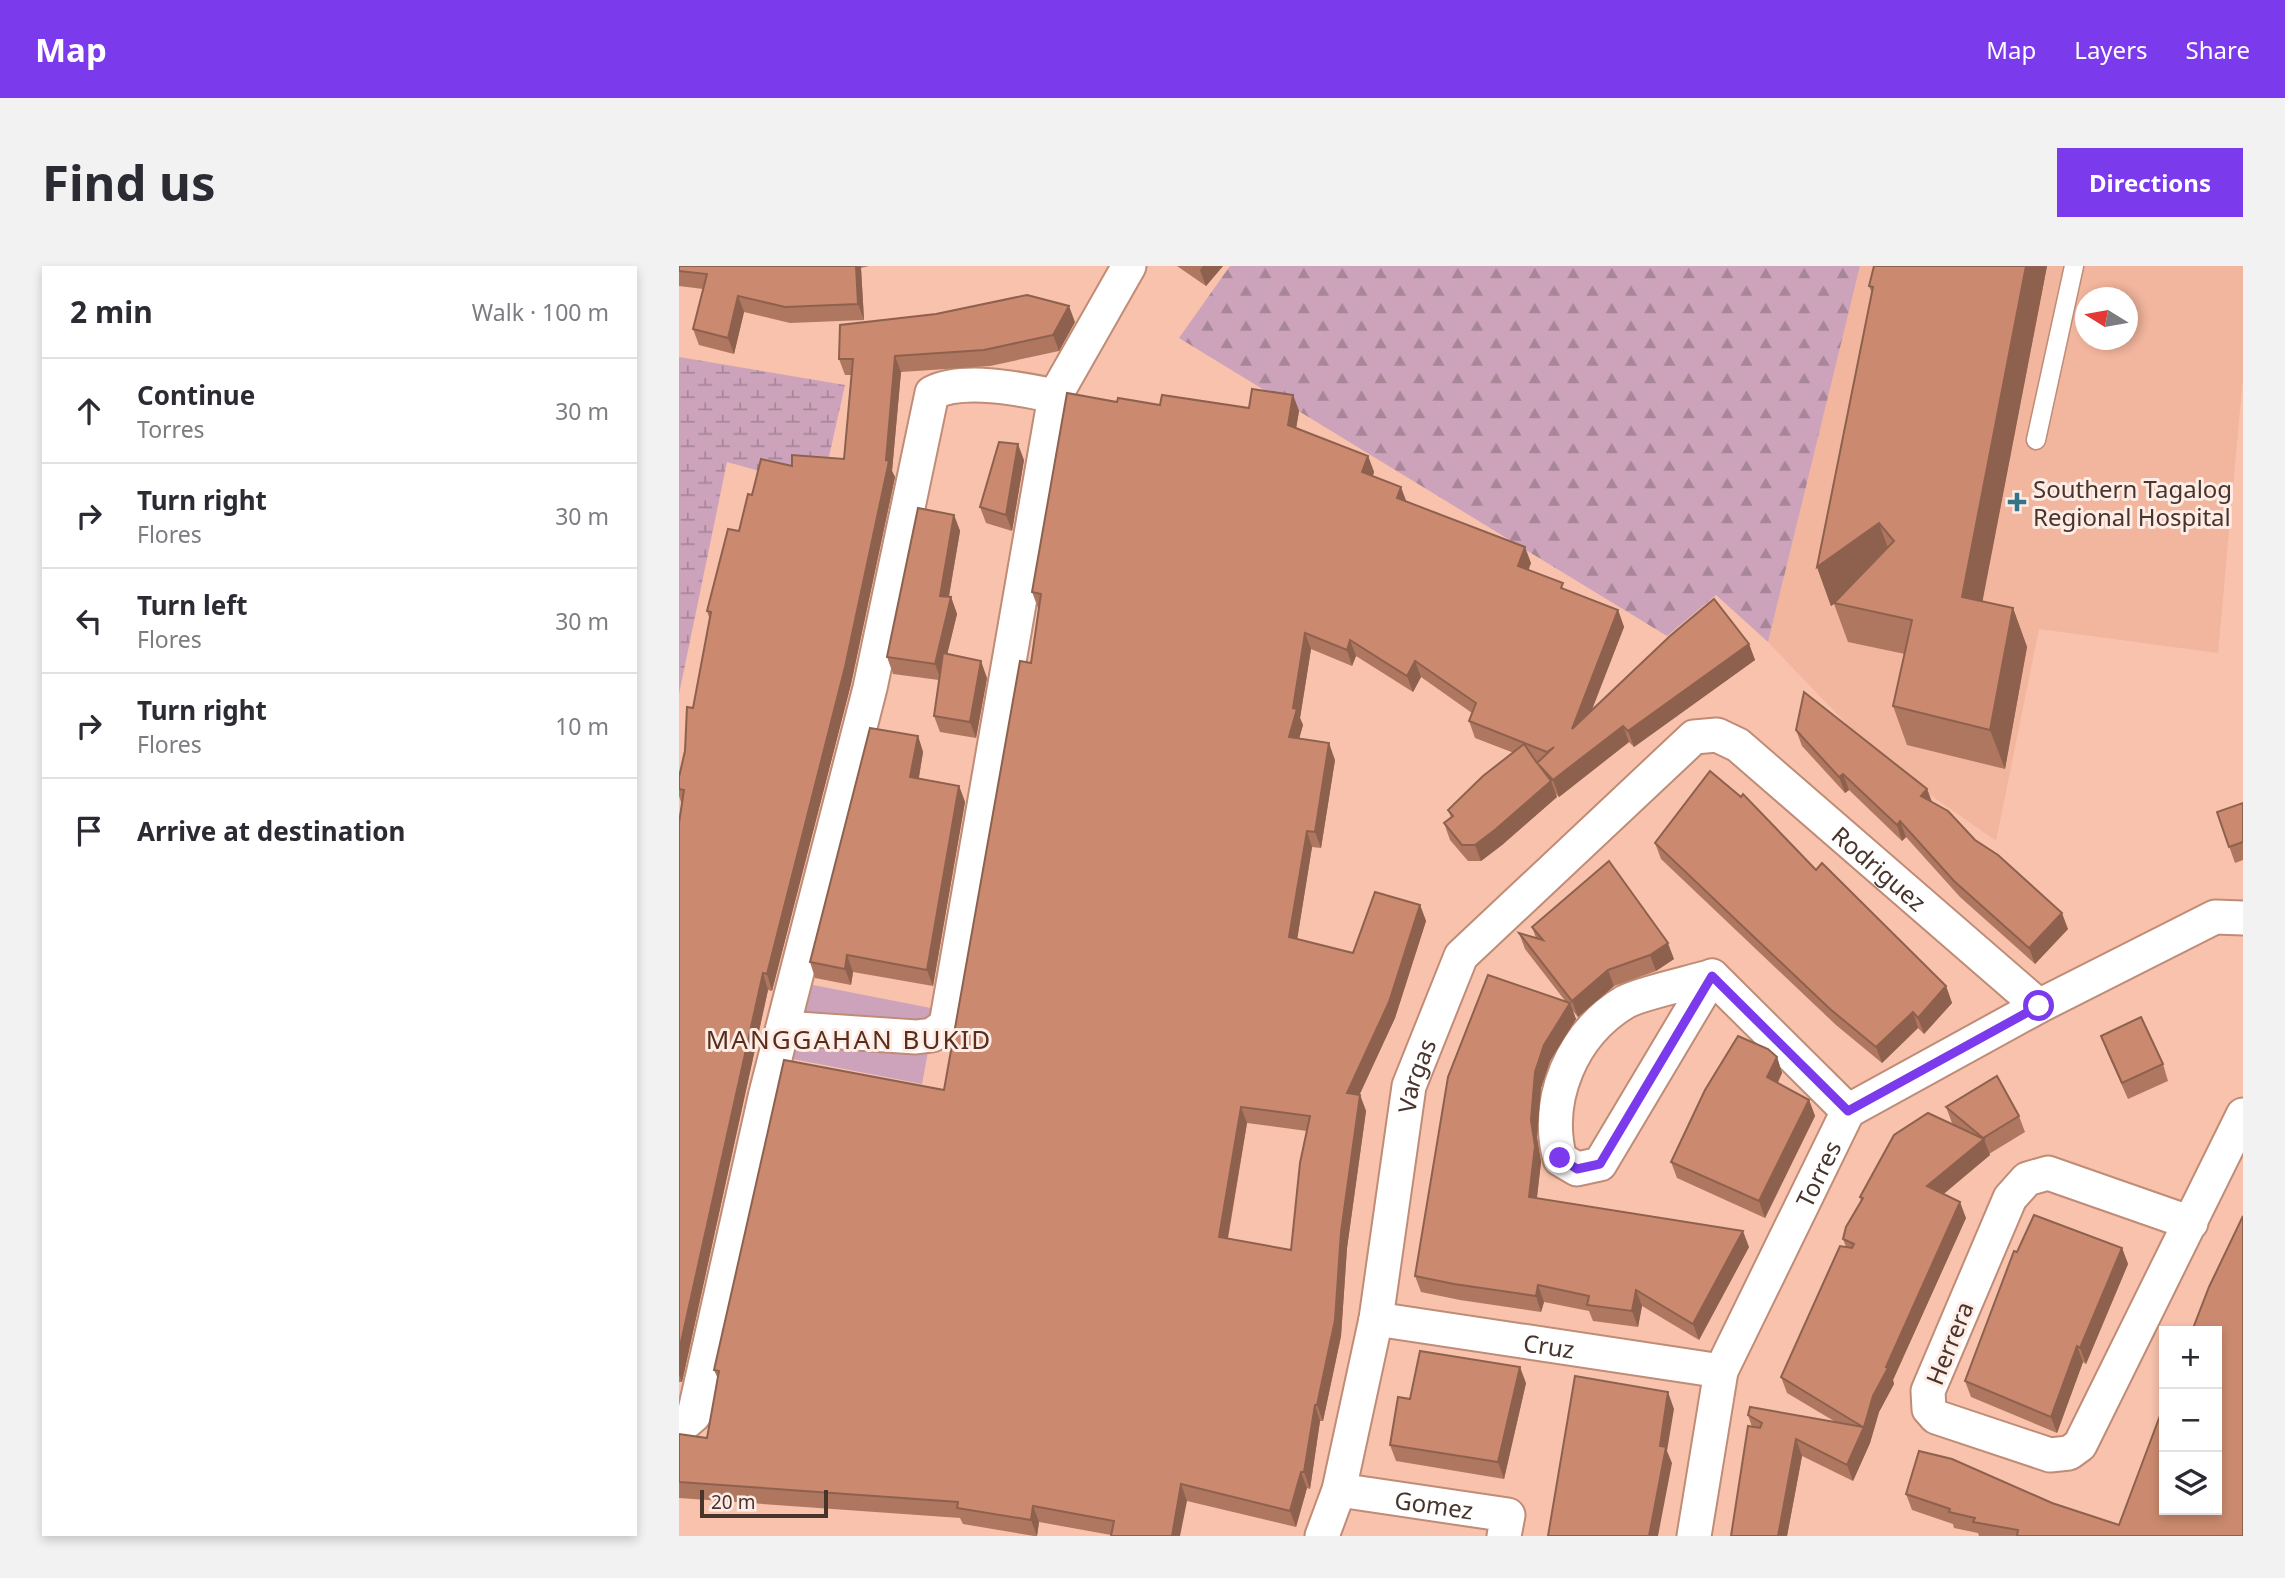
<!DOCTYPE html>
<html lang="en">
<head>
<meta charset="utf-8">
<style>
  body { margin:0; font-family:"Noto Sans",sans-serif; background:#f2f2f3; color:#2b2b33 }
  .controls { position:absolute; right:21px; bottom:21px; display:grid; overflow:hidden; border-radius:0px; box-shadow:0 4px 10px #0003 }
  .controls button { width:63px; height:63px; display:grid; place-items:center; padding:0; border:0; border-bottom:2px solid #e1e1e2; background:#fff; color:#2b2b33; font:35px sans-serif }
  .compass { position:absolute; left:1396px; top:21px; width:63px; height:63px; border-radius:50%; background:#fff; box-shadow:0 4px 10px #0003; rotate:281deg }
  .scale { position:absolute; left:21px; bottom:18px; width:128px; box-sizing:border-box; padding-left:7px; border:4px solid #49342b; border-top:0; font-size:19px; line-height:24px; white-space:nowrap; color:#49342b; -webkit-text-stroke:5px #feede6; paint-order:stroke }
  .stop { position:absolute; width:21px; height:21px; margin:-16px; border:5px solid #7c3aed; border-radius:50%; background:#fff }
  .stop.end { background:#7c3aed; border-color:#fff; box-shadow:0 2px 7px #0008 }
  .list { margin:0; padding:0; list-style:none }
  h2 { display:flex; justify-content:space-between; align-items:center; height:91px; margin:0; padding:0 28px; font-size:30px }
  h2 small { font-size:23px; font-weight:400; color:#7c7c81 }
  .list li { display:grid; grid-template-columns:46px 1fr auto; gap:21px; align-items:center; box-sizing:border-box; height:105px; padding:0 28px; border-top:2px solid #e1e1e2 }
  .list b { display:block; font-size:26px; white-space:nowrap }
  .list p { margin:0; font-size:23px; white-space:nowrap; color:#7c7c81 }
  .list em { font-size:23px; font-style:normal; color:#7c7c81 }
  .icon { flex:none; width:38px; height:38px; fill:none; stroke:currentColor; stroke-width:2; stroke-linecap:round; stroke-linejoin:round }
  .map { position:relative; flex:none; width:1564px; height:1270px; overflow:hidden; border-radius:0px }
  header { display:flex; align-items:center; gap:42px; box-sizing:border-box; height:98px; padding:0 35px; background:#7c3aed; color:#fff }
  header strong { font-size:33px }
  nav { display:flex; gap:38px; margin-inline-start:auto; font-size:24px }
  .intro { display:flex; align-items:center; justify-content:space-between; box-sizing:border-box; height:168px; padding:0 42px }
  h1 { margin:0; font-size:49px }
  .button { padding:18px 32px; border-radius:0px; background:#7c3aed; color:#fff; font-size:24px; font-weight:700 }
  main { display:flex; gap:42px; padding:0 42px }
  aside { flex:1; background:#fff; border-radius:0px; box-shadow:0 4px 10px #0003 }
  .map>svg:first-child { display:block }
  .built { fill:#f2b59d; fill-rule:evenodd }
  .grass { fill:#cda3bb }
  .forest { fill:url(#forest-firs) }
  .wetland { fill:url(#wetland-marsh) }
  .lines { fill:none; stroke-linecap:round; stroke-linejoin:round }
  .service-casing { stroke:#bf8c77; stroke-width:21 }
  .minor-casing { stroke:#bf8c77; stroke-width:37 }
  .service { stroke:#fff; stroke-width:18 }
  .minor { stroke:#fff; stroke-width:33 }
  .wall { fill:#af775f; fill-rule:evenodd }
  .shaded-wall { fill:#8e614e }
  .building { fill:#cb8a6f; stroke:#8e614e; stroke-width:2; fill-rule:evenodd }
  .route { stroke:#7c3aed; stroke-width:9 }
  .poi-dot { fill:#347388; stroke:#feede6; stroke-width:2.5 }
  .labels { text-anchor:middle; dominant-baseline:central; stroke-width:6; stroke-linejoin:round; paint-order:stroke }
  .poi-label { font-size:24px; fill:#49342b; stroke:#feede6; text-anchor:start }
  .street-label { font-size:24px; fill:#49342b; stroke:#feede6 }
  .neighbourhood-label { font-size:26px; letter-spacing:2px; fill:#582d1b; stroke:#feede6 }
</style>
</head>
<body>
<header>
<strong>Map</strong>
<nav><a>Map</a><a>Layers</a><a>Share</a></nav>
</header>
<div class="intro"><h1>Find us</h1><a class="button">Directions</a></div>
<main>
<aside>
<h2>2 min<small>Walk · 100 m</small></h2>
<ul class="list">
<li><svg class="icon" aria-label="ahead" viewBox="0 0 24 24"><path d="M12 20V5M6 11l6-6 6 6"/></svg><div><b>Continue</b><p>Torres</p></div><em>30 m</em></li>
<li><svg class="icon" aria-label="right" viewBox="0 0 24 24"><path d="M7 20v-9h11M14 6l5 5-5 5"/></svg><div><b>Turn right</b><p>Flores</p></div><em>30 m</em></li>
<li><svg class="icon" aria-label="left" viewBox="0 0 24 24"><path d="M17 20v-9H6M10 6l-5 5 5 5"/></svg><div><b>Turn left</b><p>Flores</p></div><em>30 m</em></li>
<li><svg class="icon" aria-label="right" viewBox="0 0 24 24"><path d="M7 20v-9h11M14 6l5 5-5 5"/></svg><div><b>Turn right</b><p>Flores</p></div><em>10 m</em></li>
<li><svg class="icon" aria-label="arrive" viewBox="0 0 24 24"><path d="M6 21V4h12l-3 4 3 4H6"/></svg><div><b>Arrive at destination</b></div></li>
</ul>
</aside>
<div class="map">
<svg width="1564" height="1270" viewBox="0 0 1564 1270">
  <defs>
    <pattern id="forest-firs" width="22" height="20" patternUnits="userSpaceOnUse" patternTransform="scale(1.75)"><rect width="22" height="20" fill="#cda3bb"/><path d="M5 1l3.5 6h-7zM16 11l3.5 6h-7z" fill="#a88698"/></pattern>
    <pattern id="wetland-marsh" width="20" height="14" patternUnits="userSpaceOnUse" patternTransform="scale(1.75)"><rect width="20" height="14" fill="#cda3bb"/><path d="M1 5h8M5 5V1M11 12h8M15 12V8" fill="none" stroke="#a88698"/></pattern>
  </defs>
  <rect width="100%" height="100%" fill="#f8c2ac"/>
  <path class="built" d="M1181,0H1564V111L1539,387L1360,363L1317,575L1202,494L1089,376ZM1406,32H1448V74H1406Z"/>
  <polygon class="grass" points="129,718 257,743 243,818 114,793"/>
  <polygon class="forest" points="551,0 1181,0 1089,376 1037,329 988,370 500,72"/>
  <polygon class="wetland" points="0,91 166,119 143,222 48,196 0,428"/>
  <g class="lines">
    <defs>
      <polyline id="service" points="1357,174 1395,0"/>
      <g id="minor">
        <path d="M1033,710L921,898L898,903L881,893C865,833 893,768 946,736C962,727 1012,717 1033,710Z"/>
        <polyline points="1033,710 1169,845"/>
        <polyline points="104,762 237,771 253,769 267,759 376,130 450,0"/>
        <polyline points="1512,957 1369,907 1348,913 1331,932 1249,1125 1250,1143 1257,1151 1371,1189 1390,1187 1401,1179 1564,849"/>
        <path id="s1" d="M697,1053L1042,1105"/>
        <path d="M0,1162L15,1149L87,827L191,422L253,127C284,111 342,123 376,130"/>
        <path id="s2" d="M660,1224L829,1249L825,1270"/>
        <path id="s3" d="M643,1270L660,1224L697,1053L730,820L782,690L1015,471L1038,469L1059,479L1360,740"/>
        <path id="s4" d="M1015,1270L1042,1105L1169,845L1360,740L1536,651L1564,652"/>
      </g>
    </defs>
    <use href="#service" class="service-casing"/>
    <use href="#minor" class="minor-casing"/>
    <use href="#service" class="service"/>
    <use href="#minor" class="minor"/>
  </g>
  <g class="wall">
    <polygon points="0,0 190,0 182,2 185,54 111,57 65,46 55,88 20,79 14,63 24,23 0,20"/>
    <polygon points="498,0 544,0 527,20"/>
    <polygon points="1368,0 1303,335 1334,342 1348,381 1326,503 1228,479 1214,440 1226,388 1169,376 1155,338 1152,340 1138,301 1193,27 1190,20"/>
    <polygon points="396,56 380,85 311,100 222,106 213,205 216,211 172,418 93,725 89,724 3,1116 0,1116 0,557 3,539 0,530 0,511 31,354 28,345 60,265 73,229 113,200 165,193 172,109 166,109 160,93"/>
    <path d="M614,129L620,145L617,162L689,190L695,206L694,210L728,236L852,297L849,304L886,324L939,344L945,361L912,445L1070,378L1076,394L955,481L950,476L880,531L876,527L878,531L823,579L802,595H789L771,574L765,557L772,551L769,544L835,487L796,472L790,455L793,447L742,411L734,426L677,390L673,400L632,383L621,452L624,459L620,473L656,494L642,582L633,581L618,673L674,687L741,639L747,655L716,752L680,829H681L687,845L668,982L662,1070L644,1155H641L631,1223L628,1222L617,1261L508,1235L432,1269L360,1256L358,1270H355L284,1258L281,1252L0,1232V1168L28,1172L39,1113L35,1104L265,824L352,397L360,342H359L353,326L438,136L481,139L570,142ZM568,857L628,865L612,984L549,973Z"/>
    <polygon points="345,194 333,265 307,257 301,241"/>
    <polygon points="275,249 281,265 270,331 272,331 278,348 268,388 308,412 297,472 261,466 255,450 260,414 214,408 208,391"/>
    <polygon points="1117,464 1248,523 1253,536 1296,574 1389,663 1356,698 1281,631 1227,571 1223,575 1170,524 1166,527 1123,480"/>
    <polygon points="239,470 244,486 240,512 280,520 286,536 254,720 174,706 172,719 136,712 131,696"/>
    <polygon points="1564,537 1564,594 1556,597 1538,546"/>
    <polygon points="976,577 1137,604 1267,720 1273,737 1245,768 1239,762 1203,797 1157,759 982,593"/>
    <polygon points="853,661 995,693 977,705 935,720 899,751 893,744 897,753 871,795 862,822 858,871 862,896 858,932 1070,981 1020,1074 963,1040 959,1061 914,1055 910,1045 865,1036 862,1046 781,1034 742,1026 736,1010 887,736 846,683 840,667 857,672"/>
    <polygon points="1422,770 1484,798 1489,815 1449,833 1428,786"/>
    <polygon points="1098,791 1103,807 1099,817 1130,834 1136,850 1086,952 998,912 992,896"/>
    <polygon points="1267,841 1340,850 1346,866 1310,888 1311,889 1264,928 1287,952 1214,1114 1215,1118 1200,1146 1191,1177 1174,1215 1123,1190 1108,1270 1052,1270 1073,1161 1069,1149 1155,1155 1108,1127 1102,1111 1167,981 1164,973 1182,935 1181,931 1277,860 1273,857"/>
    <polygon points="1443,982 1449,998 1407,1098 1404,1096 1378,1167 1292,1131 1286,1115 1338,986"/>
    <polygon points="847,1117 825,1213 717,1195 711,1179 731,1133"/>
    <polygon points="1227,1228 1373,1237 1440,1259 1564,1270 1300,1270 1299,1267 1275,1262 1274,1258 1233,1244"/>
  </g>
  <g class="shaded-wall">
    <polygon points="177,0 182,0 182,2 185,54 179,38"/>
    <polygon points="524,0 544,0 527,20 521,4"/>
    <polygon points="1347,0 1368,0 1297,369 1283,331"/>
    <polygon points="59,30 65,46 55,88 49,72"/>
    <polygon points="390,40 396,56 380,85 374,69"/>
    <polygon points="216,90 222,106 213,205 216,211 172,418 93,725 88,708 207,194"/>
    <polygon points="614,129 620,145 615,175 609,159"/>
    <polygon points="339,178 345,194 333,265 327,249"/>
    <polygon points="689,190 695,206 689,222 683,206"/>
    <polygon points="722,221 728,237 718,232"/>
    <polygon points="275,249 281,265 267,346 261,330"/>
    <polygon points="1200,257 1214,296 1152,340 1138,301"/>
    <polygon points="846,281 852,297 845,316 839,300"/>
    <polygon points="272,331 278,348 262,414 256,398"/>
    <polygon points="1334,342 1348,381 1326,503 1311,464"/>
    <polygon points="939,344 945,361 899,480 893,463"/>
    <polygon points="626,367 632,383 621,452 624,459 616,487 610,471"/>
    <polygon points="671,374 677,390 673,400 668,384"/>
    <polygon points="1070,378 1076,394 955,481 949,465"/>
    <polygon points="302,395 308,412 297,472 291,456"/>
    <polygon points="736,395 742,411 734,426 728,410"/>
    <polygon points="944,460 950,476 880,531 874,514"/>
    <polygon points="239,470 244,486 237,527 231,511"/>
    <polygon points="650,477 656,494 642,582 636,566"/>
    <polygon points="1164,508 1170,524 1166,527 1160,511"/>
    <polygon points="872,515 878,531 823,579 802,595 796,579"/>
    <polygon points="280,520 286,536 254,720 248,704"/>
    <polygon points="1248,523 1254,539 1242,530"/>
    <polygon points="1221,555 1227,571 1223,575 1218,559"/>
    <polygon points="628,565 633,581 616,687 610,671"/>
    <polygon points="741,639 747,655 716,752 674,843 668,827"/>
    <polygon points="1383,647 1389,663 1356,698 1350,682"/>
    <polygon points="989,677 995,693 977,705 971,689"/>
    <polygon points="168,689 174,706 172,719 166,703"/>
    <polygon points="929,704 935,720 899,751 893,735"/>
    <polygon points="84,707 89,724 3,1116 0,1109 0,1085"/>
    <polygon points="1267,720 1273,737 1245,768 1239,752"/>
    <polygon points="891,737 897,753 871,795 862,822 858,871 862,896 856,947 850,931 852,854 856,806 865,779"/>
    <polygon points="1234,746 1239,762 1203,797 1197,781"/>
    <polygon points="1098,791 1103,807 1093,827 1088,811"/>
    <polygon points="681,829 687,845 668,982 662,1070 644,1155 638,1139"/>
    <polygon points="1130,834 1136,850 1086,952 1080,935"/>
    <polygon points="562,841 568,857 546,987 540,971"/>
    <polygon points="1305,873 1311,889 1254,937 1248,920"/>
    <polygon points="1281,936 1287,952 1214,1114 1215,1118 1200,1146 1191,1177 1174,1215 1168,1199 1194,1130"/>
    <polygon points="1064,965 1070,981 1020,1074 1014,1058"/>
    <polygon points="1443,982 1449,998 1407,1098 1401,1082"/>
    <polygon points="859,1019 865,1036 862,1046 857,1030"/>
    <polygon points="957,1024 963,1040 959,1061 953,1045"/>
    <polygon points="1398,1080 1404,1096 1378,1167 1372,1151"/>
    <polygon points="841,1101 847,1117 825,1213 819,1196"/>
    <polygon points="989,1126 995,1143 988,1185 993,1197 979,1270 970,1270 981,1180"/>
    <polygon points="636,1139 641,1155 631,1223 625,1206"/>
    <polygon points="1117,1173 1123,1190 1108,1270 1099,1270"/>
    <polygon points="622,1206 628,1222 617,1261 611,1245"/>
    <polygon points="502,1218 508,1235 501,1270 493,1270"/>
    <polygon points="354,1240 360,1256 358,1270 352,1254"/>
  </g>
  <g class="building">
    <polygon points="0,0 177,0 179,38 106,41 59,30 49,72 14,63 28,8 0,5"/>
    <polygon points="1195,0 1347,0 1283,331 1334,342 1311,464 1214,440 1233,354 1155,337 1215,275 1200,257 1138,301 1194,21 1190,20"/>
    <polygon points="348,29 390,40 374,69 305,84 216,90 207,194 210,195 166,401 88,708 84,707 0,1085 0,557 5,524 0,523 0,511 6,485 8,441 14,442 32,346 28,345 49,263 60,265 69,228 73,229 82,193 113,200 113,189 165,193 174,93 160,93 161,59 257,48"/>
    <path d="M573,123L614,129L609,159L689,190L683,206L722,221L718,232L846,281L839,300L884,317L882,322L939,344L893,463L991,370L1035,333L1070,378L949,465L944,460L874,514L859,498L872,515L817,563L796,579H783L765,557L774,550L769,544L804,510L845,478L858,497L875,481L868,486L790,455L797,437L736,395L728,410L671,374L668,384L626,367L614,442L618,443L610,471L650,477L636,566L628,565L610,671L674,687L696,626L741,639L710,736L668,827L681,829L662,966L656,1054L638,1139H636L625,1206H622L611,1245L502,1218L493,1270H432L435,1255L354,1240L352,1254L278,1242L279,1236L0,1216V1168L28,1172L40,1105L35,1104L105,794L265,824L341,395L352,397L362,328L353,326L388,127L438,136L439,132L481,139L483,129L570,142ZM562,841L631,850L621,897L612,984L540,971Z"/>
    <polygon points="320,176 339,178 327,249 301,241"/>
    <polygon points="239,242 275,249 261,330 272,331 256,398 208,391"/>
    <polygon points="264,387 302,395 291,456 255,450"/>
    <polygon points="1125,426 1248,523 1242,530 1269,545 1296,574 1319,589 1383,647 1350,682 1275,615 1221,555 1218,559 1164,508 1160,511 1117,464"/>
    <polygon points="191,462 239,470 231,511 280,520 248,704 168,689 166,703 131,696"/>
    <polygon points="1031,505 1062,531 1064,528 1137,604 1143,597 1267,720 1239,752 1234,746 1197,781 1151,743 976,577"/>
    <polygon points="1564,537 1564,576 1550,581 1538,546"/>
    <polygon points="930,595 989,677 971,689 929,704 893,735 840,667 864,674 853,661"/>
    <polygon points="809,709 891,737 865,779 856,806 852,854 856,880 850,931 1064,965 1014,1058 957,1024 953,1045 908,1039 910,1030 859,1019 857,1030 775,1018 736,1010 769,811"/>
    <polygon points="1462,751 1484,798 1443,817 1422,770"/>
    <polygon points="1059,770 1089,783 1098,791 1088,811 1130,834 1080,935 992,896 1026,824"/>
    <polygon points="1318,810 1340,850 1304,872 1267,841"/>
    <polygon points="1249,847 1305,873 1248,920 1281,936 1207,1101 1209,1102 1194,1130 1185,1161 1168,1199 1117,1173 1099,1270 1052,1270 1069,1160 1081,1162 1083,1157 1069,1149 1071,1141 1184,1161 1102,1111 1161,980 1173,982 1175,978 1164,973 1167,961 1184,932 1181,931 1215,869"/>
    <polygon points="1355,949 1443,982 1401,1082 1398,1080 1372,1151 1286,1115 1335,985 1338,986"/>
    <polygon points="1564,950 1564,1270 1338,1270 1339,1264 1294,1256 1296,1252 1270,1246 1271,1243 1227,1228 1240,1185 1273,1193 1373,1237 1440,1259 1485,1139 1485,1244 1538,1244 1538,1065 1513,1065 1530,1021"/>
    <polygon points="741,1085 841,1101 819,1196 711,1179 719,1131 731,1133"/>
    <polygon points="896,1110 989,1126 981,1180 987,1181 970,1270 869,1270"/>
  </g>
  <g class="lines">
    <polyline class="route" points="881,892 898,903 921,898 1033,710 1169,845 1360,740"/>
  </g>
  <path class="poi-dot" d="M1334.5 225.5h7v7h7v7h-7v7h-7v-7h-7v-7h7z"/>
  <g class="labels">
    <g class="poi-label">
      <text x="1354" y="222">Southern Tagalog<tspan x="1354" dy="28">Regional Hospital</tspan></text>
    </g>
    <g class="street-label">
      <text stroke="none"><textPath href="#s3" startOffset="1153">Rodriguez</textPath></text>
      <text stroke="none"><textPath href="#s3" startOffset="471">Vargas</textPath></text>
      <text stroke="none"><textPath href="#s4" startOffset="387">Torres</textPath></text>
      <text transform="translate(1270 1077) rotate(-68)">Herrera</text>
      <text stroke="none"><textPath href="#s1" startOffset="175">Cruz</textPath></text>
      <text stroke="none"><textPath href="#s2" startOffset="96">Gomez</textPath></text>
    </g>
    <g class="neighbourhood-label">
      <text x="170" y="773">MANGGAHAN BUKID</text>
    </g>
  </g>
</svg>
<div class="controls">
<button>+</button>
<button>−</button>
<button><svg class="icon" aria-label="layers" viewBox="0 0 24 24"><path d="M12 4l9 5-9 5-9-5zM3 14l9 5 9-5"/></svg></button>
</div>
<svg class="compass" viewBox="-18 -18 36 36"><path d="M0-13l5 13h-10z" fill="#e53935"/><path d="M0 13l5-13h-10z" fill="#7c7c81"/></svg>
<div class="scale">20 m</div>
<div class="stop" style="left:1360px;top:740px"></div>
<div class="stop end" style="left:881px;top:892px"></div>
</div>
</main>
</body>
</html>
